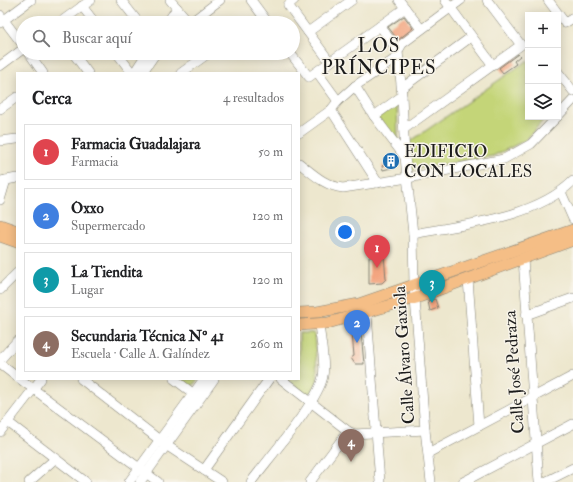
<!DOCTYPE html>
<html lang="es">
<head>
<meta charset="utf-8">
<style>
  body { margin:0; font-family:"IM FELL Double Pica",serif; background:#f2f2f2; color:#202124 }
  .controls { position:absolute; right:12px; top:12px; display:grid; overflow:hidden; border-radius:0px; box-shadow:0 2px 10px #0003 }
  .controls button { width:36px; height:36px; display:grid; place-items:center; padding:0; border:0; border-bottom:1px solid #e0e0e0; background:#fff; color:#202124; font:20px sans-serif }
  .you { position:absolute; left:345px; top:232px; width:14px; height:14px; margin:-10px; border:3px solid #fff; border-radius:50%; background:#1a73e8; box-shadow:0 0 0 6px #1a73e833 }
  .badge { display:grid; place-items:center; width:26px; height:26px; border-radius:50%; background:#1f6fb2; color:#fff; font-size:13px; font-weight:700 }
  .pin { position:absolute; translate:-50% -33px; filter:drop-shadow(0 1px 2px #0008) }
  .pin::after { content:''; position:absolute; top:21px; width:14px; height:12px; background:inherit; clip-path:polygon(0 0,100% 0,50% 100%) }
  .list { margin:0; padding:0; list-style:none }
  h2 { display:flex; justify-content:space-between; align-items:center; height:52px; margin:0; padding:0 16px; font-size:17px }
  h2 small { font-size:13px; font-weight:400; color:#757577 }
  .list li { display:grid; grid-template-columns:26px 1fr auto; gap:12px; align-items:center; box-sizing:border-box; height:56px; margin:0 8px 8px; padding:0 8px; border:1px solid #e0e0e0; border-radius:0px }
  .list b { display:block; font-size:15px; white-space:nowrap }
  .list p { margin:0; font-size:13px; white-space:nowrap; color:#757577 }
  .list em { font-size:13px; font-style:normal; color:#757577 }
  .icon { flex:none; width:22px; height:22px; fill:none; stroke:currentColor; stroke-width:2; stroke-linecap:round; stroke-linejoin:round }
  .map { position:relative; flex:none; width:573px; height:482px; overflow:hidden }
  .search { position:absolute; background:#fff; box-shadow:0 2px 10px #0003; left:16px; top:16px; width:284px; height:44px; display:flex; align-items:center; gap:10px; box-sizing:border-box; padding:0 14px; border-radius:22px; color:#757577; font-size:15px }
  .panel { position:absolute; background:#fff; box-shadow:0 2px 10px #0003; left:16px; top:72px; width:284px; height:308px; border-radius:0px }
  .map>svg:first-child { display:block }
  .green { fill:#c4d578; stroke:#70784a }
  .building { fill:#f3a580 }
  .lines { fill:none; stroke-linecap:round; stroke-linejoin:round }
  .minor-casing { stroke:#848275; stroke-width:10 }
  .major-casing { stroke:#848275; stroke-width:12 }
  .minor { stroke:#fff; stroke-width:9 }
  .major { stroke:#f5be86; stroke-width:11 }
  .labels { text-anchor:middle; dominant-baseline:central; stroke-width:3; stroke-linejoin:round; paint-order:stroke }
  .poi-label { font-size:17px; fill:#1c1c1c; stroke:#f7f3e8; text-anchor:start }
  .street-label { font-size:17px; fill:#1c1c1c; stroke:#f7f3e8 }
  .quarter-label { font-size:19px; letter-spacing:1px; fill:#1c1c1c; stroke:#f7f3e8 }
</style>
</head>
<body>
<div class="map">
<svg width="573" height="482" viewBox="0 0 573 482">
  <rect width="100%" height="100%" fill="#f7f3e8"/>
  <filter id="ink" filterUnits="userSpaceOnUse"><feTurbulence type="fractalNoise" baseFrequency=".025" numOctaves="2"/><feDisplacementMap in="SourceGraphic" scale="8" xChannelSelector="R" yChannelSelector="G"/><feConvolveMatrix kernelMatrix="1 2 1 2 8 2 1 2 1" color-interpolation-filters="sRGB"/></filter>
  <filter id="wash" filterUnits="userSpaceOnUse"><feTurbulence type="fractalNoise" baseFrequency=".012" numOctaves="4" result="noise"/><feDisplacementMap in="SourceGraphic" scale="16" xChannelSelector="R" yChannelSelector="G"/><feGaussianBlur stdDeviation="0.9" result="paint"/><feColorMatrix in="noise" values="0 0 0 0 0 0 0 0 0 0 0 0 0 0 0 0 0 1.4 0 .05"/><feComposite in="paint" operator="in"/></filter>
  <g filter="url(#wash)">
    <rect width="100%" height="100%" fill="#ede7ce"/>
    <g class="green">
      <polygon points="528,60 528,117 546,117 526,140 493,156 409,170 408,143"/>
      <polygon points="397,104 398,143 378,118"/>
      <polygon points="299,333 314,333 318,381 308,396 286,379 299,379"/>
      <polygon points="180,379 198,379 191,388"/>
    </g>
    <g id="blocks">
      <g class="building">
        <polygon points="404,16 413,28 398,40 388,27"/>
        <polygon points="518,54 520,56 514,61 516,64 503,73 499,68"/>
        <polygon points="394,157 395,167 383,170 382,166"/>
        <polygon points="384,255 386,279 382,283 369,284 369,257"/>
        <polygon points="435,299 438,308 430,311 428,301"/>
        <polygon points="352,333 361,333 364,364 355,364 351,358 354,356"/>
      </g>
    </g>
  </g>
  <g filter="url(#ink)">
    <use href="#blocks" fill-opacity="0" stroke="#848275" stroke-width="1"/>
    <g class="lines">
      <defs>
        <g id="minor">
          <polyline points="121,0 139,23"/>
          <polyline points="170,0 190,23"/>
          <polyline points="251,0 268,23"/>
          <polyline points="294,0 288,5 330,62"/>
          <polyline points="399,0 421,29"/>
          <polyline points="445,0 492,64"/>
          <polyline points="548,0 565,23 573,18"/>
          <polyline points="82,6 95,23"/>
          <polyline points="0,15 23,45"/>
          <polyline points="0,23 31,0"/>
          <polyline points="59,23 91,0"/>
          <polyline points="167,23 177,8"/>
          <polyline points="190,23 220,0"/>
          <polyline points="380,26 398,51 402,96 405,157 413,234 414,285 425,430 431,482"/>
          <polyline points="308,32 352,0"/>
          <polyline points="398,51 402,44 461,0"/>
          <polyline points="29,53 43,73"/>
          <polyline points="73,53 88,73"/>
          <polyline points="117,53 132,73"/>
          <polyline points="290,53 309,77 405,8"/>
          <polyline points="0,66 23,49"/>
          <polyline points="317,72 338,101"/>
          <polyline points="558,72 573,91"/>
          <polyline points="134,73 147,53"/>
          <polyline points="142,73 156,53"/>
          <polyline points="181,73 209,53"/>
          <polyline points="355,86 374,116 405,157"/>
          <polyline points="402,88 471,37"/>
          <polyline points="0,109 17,97"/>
          <polyline points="331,110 378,183"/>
          <polyline points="374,116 402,96"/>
          <polyline points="558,116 573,100"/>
          <polyline points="404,129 521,45 487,0"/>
          <polyline points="299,133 331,110 338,101 355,86 398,57"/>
          <polyline points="0,141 17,139"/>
          <path d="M299,163C313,174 325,186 343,188L408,178L504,159L531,144L557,117"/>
          <polyline points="1,181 17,178"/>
          <polyline points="561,192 573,219"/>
          <polyline points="0,200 6,180"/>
          <path d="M413,234C465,224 534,219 573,181"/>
          <polyline points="523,259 539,482"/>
          <polyline points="468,279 479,426"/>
          <polyline points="0,290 17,273"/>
          <polyline points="367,314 380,482"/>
          <polyline points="526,315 573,298"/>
          <polyline points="0,360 17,341"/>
          <polyline points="0,364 17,377"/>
          <polyline points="20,379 158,482"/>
          <polyline points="81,379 166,445 222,482"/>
          <polyline points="174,379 194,394"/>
          <polyline points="281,379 348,431 354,434 425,430"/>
          <polyline points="9,423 86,482"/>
          <polyline points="0,432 41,379"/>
          <polyline points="428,453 573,376"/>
          <polyline points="204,470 269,379"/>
          <polyline points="29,482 56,458"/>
          <polyline points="129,482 204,379"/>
          <polyline points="140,482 214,379"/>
          <path d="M251,482C268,459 319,401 323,376C326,364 320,337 319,324"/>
          <polyline points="310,482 348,431"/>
          <polyline points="463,482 573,424"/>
          <polyline points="545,482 573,468"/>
        </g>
        <g id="major">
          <polyline points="0,225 17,231"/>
          <polyline points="0,236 17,242"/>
          <polyline points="299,313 317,312 359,304 573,230"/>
          <polyline points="299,325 328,323 416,298 573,240"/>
        </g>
      </defs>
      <use href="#minor" class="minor-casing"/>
      <use href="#major" class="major-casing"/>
      <use href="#minor" class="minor"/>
      <use href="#major" class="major"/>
    </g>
  </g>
  <defs>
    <symbol id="building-disc" viewBox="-11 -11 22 22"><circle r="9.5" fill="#1f6fb2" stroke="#f7f3e8"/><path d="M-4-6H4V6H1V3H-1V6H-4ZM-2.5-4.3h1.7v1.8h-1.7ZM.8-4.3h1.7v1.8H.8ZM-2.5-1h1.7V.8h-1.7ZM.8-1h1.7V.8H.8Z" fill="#fff"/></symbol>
  </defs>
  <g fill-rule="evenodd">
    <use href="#building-disc" x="381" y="151" width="20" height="20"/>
  </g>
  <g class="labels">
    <g class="poi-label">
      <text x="404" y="151">EDIFICIO<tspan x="404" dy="20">CON LOCALES</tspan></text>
    </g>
    <g class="street-label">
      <text transform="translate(404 355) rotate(-94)">Calle Álvaro Gaxiola</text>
      <text transform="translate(514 372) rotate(-94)">Calle José Pedraza</text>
    </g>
    <g class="quarter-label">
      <text x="379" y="46">LOS<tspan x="379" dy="22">PRÍNCIPES</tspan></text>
    </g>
  </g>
</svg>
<div class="controls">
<button>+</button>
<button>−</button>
<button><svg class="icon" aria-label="layers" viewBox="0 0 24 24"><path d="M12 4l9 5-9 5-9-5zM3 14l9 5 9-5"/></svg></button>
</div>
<div class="you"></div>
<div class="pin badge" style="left:377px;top:268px;background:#e0444e">1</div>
<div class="pin badge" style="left:357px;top:343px;background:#3f7fe0">2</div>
<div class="pin badge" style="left:432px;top:303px;background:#0f9aa8">3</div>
<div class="pin badge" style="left:351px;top:462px;background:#8d6e63">4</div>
<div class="search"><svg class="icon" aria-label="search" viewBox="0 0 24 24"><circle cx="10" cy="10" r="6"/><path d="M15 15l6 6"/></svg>Buscar aquí</div>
<section class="panel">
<h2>Cerca<small>4 resultados</small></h2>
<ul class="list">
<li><span class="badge" style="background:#e0444e">1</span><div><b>Farmacia Guadalajara</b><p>Farmacia</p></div><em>50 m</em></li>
<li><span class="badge" style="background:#3f7fe0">2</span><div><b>Oxxo</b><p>Supermercado</p></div><em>120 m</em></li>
<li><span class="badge" style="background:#0f9aa8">3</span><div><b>La Tiendita</b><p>Lugar</p></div><em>120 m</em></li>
<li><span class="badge" style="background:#8d6e63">4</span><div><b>Secundaria Técnica Nº 41</b><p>Escuela · Calle A. Galíndez</p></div><em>260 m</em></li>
</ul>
</section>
</div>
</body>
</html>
